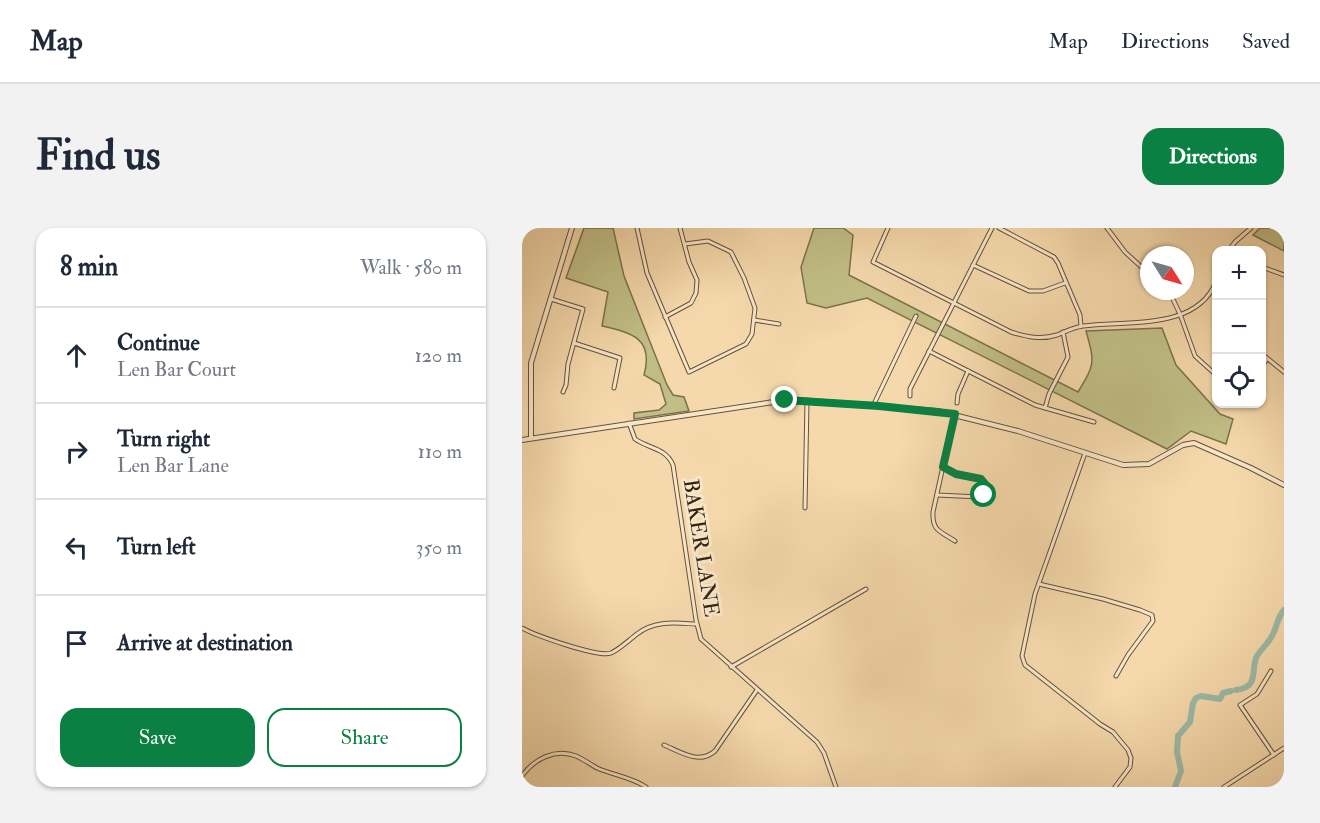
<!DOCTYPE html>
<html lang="en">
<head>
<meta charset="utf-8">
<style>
  body { margin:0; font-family:"IM FELL Double Pica",serif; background:#f2f2f3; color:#1f2937 }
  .controls { position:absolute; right:18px; top:18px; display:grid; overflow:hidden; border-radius:12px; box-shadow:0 2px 4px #0004 }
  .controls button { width:54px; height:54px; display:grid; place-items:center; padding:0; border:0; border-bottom:2px solid #e0e1e3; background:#fff; color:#1f2937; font:30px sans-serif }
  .compass { position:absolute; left:618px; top:18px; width:54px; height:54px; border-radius:50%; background:#fff; box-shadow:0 2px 4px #0004; rotate:127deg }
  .stop { position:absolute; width:18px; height:18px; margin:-14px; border:4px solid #0b8043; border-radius:50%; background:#fff }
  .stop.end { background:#0b8043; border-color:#fff; box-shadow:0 2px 6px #0008 }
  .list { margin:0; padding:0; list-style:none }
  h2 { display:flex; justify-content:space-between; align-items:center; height:78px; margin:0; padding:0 24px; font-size:26px }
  h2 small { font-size:20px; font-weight:400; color:#747a83 }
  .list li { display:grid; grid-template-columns:39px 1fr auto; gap:18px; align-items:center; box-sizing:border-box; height:96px; padding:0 24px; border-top:2px solid #e0e1e3 }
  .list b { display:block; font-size:22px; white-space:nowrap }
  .list p { margin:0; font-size:20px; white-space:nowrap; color:#747a83 }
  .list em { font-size:20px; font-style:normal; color:#747a83 }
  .actions { display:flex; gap:12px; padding:18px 24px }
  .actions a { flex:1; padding:14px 0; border:2px solid #0b8043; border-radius:18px; text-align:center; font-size:21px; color:#0b8043 }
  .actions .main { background:#0b8043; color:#fff }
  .icon { flex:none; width:33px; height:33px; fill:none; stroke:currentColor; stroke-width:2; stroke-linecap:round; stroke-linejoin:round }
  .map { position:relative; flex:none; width:762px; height:559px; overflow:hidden; border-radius:18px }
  header { display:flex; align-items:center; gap:36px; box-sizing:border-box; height:84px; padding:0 30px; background:#fff; border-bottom:2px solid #e0e1e3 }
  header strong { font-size:28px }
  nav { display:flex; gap:33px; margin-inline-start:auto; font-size:21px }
  .intro { display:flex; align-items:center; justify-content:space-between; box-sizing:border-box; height:144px; padding:0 36px }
  h1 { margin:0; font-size:42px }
  .button { padding:15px 27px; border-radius:18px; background:#0b8043; color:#fff; font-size:21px; font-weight:700 }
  main { display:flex; gap:36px; padding:0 36px }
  aside { flex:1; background:#fff; border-radius:18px; box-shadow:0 2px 4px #0004 }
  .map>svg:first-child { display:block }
  .green { fill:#c1be86; stroke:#7a724c; stroke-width:1.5 }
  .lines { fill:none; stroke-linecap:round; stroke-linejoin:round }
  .river { stroke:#9cbaa8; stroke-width:6 }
  .minor-casing { stroke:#645239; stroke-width:5 }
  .tertiary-casing { stroke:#645239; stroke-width:6 }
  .minor { stroke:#f8e6c9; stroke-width:3 }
  .tertiary { stroke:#f8e6c9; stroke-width:4 }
  .route { stroke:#0b8043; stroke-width:8 }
  .labels { text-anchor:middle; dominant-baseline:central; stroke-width:6; stroke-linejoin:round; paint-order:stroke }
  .street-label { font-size:21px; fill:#342513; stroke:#f8e6c9 }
</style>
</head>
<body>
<header>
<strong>Map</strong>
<nav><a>Map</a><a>Directions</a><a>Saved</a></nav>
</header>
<div class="intro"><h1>Find us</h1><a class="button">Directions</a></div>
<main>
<aside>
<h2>8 min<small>Walk · 580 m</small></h2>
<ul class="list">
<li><svg class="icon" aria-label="ahead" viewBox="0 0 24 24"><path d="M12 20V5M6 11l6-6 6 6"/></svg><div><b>Continue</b><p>Len Bar Court</p></div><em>120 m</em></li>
<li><svg class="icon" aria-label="right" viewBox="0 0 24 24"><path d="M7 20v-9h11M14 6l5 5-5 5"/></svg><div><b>Turn right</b><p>Len Bar Lane</p></div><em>110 m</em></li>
<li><svg class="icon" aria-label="left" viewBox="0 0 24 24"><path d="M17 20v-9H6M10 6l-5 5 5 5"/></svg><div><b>Turn left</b></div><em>350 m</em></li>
<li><svg class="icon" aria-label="arrive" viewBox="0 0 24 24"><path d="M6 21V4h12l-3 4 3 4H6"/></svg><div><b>Arrive at destination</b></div></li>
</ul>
<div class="actions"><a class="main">Save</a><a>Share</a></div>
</aside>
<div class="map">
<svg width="762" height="559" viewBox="0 0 762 559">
  <rect width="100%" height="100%" fill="#f5d9ac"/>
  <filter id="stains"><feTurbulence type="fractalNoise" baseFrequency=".00333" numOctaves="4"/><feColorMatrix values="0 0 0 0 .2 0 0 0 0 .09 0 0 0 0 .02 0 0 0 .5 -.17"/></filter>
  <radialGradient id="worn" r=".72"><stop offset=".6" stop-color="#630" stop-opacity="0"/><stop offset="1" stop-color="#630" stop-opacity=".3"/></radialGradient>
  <g class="green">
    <path d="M62,0H91L102,48L145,157L151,167L162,169L167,183L112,191V185L137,182L144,176L138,156L122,147C132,110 110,105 80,98L86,64L44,50Z"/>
    <path d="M292,0H321L331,7L327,47L556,164C573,136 573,135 564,103L640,100L654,137L698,186L711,191L704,216L669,203L645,221L345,70L304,80L285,75L279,39Z"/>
    <polygon points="738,0 762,0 762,23 731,7"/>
  </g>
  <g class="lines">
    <g class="river">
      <path d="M714,462C737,459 729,444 734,430C737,423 744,418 748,411C755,402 754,391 762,382"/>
      <polyline points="653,559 659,543 655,524 656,508 668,494 671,475 674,470 679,468 698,471 701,465 709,463"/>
    </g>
    <defs>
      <g id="minor">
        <polyline points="115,0 125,45 167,144 224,116 230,106 233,80 222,50 209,24 186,13 163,16"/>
        <path d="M366,0L351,34L489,104C505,109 519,112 535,107C543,104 552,99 561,98C605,92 674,103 694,54"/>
        <polyline points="477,0 532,29 536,35 558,87 559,98"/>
        <polyline points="585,0 603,24 627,46"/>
        <polyline points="707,22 713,14 729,0"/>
        <polyline points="451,37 507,63 521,63 543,55"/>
        <polyline points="740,39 762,47"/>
        <polyline points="647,63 658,86 673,128 694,147"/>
        <polyline points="29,71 61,81 46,136 44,157 41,164"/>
        <polyline points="143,89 169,75 174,65 175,52 167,34 158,0"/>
        <polyline points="232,92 257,96"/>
        <polyline points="52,115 98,130 92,160"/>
        <polyline points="407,123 513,177 572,194"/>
        <polyline points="740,126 762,144"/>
        <polyline points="740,138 745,131"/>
        <polyline points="388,168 388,161 470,0"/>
        <polyline points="435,175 436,166 446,143"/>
        <polyline points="351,178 394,88"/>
        <polyline points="523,180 527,166 546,129 541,104"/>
        <path d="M432,188L411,284C410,303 418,303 433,313"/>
        <path d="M107,195L113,211C127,221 143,219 151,237L174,392L179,411L295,514L302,525L314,559"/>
        <polyline points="563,225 513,366 500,428 503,437 578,496 591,504 606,522 609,530 608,539 593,559"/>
        <path d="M415,267L458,269C465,265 466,257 459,251L433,246L421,239"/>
        <polyline points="283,280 285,173"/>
        <polyline points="517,356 581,371 618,382 630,387 631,393 606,427 594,448"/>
        <path d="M0,400C13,407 76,430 89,425C98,421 107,412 115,406C133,392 153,395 174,396"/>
        <polyline points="209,439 344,361"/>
        <polyline points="749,443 735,466 718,477 752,527"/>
        <path d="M142,517C159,524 177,537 193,523L235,462"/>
        <path d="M0,548C12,531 33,520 54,528C61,531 68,536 75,540C91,547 109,549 124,559"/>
        <polyline points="702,559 762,520"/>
      </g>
      <g id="tertiary">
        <polyline points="9,210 9,135 50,0"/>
        <polyline points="0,212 258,173 277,172 416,183 496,203 601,237 627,236 661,217 672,215 729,240 762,257"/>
      </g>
    </defs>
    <use href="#minor" class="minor-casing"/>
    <use href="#tertiary" class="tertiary-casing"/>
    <use href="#minor" class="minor"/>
    <use href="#tertiary" class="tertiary"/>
  </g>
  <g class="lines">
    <polyline class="route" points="263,172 357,178 433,186 421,239 434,246 459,251 464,257 462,267"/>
  </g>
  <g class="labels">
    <g class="street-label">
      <text transform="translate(179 320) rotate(81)">BAKER LANE</text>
    </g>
  </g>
  <rect width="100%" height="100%" filter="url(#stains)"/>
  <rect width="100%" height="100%" fill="url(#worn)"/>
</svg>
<div class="controls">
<button>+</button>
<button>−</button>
<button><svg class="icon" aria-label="locate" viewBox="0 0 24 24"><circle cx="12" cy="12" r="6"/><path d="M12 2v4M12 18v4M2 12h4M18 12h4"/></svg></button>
</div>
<svg class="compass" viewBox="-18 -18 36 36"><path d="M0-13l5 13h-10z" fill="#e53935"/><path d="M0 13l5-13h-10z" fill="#747a83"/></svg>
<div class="stop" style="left:462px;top:267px"></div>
<div class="stop end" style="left:263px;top:172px"></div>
</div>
</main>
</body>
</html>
